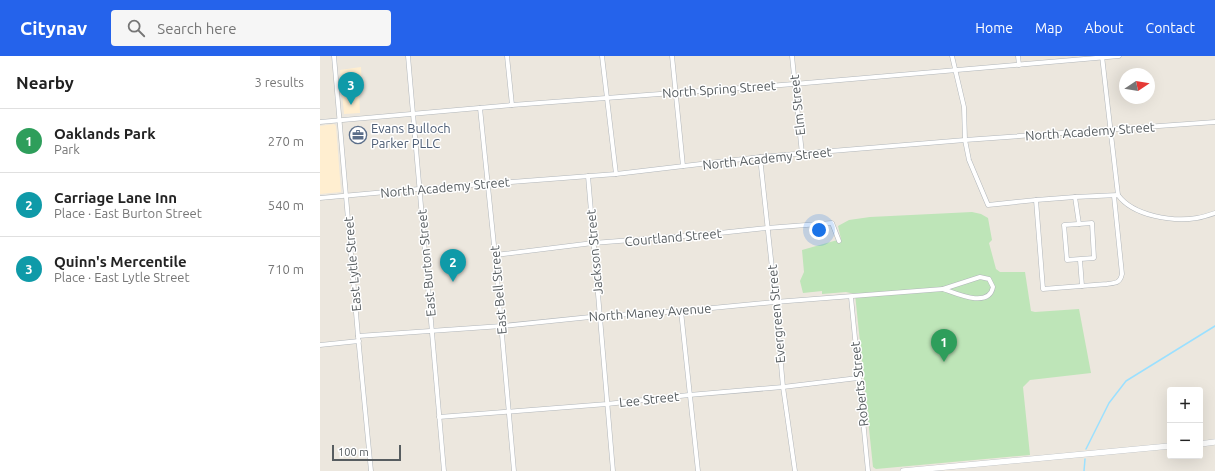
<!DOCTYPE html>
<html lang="en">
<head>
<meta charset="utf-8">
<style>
  body { margin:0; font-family:Ubuntu,sans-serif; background:#f6f6f6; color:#222 }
  .controls { position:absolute; right:12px; bottom:12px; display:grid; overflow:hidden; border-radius:4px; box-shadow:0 4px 16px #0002 }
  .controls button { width:36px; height:36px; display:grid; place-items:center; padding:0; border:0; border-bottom:1px solid #e0e0e0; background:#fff; color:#222; font:20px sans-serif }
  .compass { position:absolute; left:799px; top:12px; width:36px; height:36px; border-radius:50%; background:#fff; box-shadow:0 4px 16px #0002; rotate:78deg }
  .scale { position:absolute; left:12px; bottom:10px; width:69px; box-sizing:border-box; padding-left:4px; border:2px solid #575d60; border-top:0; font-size:11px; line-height:14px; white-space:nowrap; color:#575d60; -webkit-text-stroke:3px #fff; paint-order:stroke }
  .you { position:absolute; left:499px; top:174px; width:14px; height:14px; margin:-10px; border:3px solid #fff; border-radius:50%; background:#1a73e8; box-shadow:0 0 0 6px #1a73e833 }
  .badge { display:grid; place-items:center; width:26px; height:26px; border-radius:50%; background:#2563eb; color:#fff; font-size:13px; font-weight:700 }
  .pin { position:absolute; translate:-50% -33px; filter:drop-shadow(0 1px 2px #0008) }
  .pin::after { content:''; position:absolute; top:21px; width:14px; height:12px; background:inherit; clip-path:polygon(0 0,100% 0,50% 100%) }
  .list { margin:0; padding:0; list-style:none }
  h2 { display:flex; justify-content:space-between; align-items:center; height:52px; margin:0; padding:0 16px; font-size:17px }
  h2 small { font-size:13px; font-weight:400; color:#767676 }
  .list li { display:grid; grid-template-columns:26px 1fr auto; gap:12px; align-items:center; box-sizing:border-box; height:64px; padding:0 16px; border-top:1px solid #e0e0e0 }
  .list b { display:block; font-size:15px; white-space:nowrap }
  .list p { margin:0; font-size:13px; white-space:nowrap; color:#767676 }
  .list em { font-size:13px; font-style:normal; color:#767676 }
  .icon { flex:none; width:22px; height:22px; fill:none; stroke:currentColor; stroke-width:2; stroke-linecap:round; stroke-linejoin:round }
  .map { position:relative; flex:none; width:895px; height:415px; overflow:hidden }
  header { display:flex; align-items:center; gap:24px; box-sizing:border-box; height:56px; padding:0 20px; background:#2563eb; color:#fff }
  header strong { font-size:19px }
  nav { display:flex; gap:22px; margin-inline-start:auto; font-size:14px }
  .search { width:280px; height:36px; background:#f6f6f6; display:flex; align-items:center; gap:10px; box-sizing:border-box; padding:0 14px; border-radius:4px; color:#767676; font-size:15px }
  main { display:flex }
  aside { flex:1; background:#fff }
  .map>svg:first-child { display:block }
  .commercial { fill:#ffeed0 }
  .green { fill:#bee5b8 }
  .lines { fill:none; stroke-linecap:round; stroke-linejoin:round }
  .stream { stroke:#9be0ff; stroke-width:1.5 }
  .minor-casing { stroke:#b1b6ba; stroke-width:5 }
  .tertiary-casing { stroke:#b1b6ba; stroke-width:6 }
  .minor { stroke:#fff; stroke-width:4 }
  .tertiary { stroke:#fff; stroke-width:5.5 }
  .labels { text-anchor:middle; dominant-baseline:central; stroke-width:3; stroke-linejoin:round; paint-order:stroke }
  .street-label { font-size:13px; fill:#575d60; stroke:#fff }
  .service-label { font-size:13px; fill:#4e5e75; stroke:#fff; text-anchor:start }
</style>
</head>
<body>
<header>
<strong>Citynav</strong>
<div class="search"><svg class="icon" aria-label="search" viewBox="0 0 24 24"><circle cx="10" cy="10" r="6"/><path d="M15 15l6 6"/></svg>Search here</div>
<nav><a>Home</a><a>Map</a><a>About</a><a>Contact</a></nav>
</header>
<main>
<aside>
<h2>Nearby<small>3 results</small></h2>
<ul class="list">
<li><span class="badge" style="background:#2e9e5b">1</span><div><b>Oaklands Park</b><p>Park</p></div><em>270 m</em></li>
<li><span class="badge" style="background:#0f9aa8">2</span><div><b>Carriage Lane Inn</b><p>Place · East Burton Street</p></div><em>540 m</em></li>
<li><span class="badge" style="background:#0f9aa8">3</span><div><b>Quinn's Mercentile</b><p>Place · East Lytle Street</p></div><em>710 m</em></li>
</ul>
</aside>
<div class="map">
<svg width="895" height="415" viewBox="0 0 895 415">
  <rect width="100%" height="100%" fill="#ece7de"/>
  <g class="commercial">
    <polygon points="41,11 42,34 39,35 40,57 24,58 20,14"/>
    <polygon points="14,68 16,70 21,136 0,138 0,70"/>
  </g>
  <polygon class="green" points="652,156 661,158 668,162 672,184 669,187 676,213 680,216 705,216 711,255 715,256 759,253 771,317 710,324 703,331 710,399 556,413 553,411 535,238 526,236 502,238 502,235 483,237 480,225 484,216 482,194 521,183 518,170 529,164 550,161"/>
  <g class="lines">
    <g class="stream">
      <polyline points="766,393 789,347 806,325 895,270"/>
      <polyline points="764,415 765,403"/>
    </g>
    <defs>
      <g id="minor">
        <polyline points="14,0 38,280 51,415"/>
        <polyline points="88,0 124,415"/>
        <polyline points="187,0 192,49"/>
        <polyline points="282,0 296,118"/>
        <polyline points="352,0 363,110"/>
        <polyline points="472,0 482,98"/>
        <path d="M632,0L644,51L645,84L649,104L668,149L716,144L723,233L787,228C796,227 800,227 802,218L794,140"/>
        <polyline points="698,0 699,9"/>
        <polyline points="782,0 798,139"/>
        <polyline points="160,52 175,199 194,415"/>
        <polyline points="0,66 192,49 474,28 799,0"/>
        <polyline points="440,101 455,240 463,331 475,415"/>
        <polyline points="268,120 293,415"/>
        <polyline points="755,141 759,168"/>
        <polyline points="0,142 99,133 296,118 440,101 645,84 895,66"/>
        <path d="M716,144L755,141L798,139C813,160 853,166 877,162C883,161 889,159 895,157"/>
        <polygon points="772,167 774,202 747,204 744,169"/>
        <polyline points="175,199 273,187 390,178 447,172 512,167 519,185"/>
        <polyline points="760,204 762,230"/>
        <path d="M660,221L669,223L673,231C669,253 635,237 623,233Z"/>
        <polyline points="531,241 548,415"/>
        <polyline points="361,255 378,415"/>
        <polyline points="38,280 182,270 280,260 361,255 455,246 623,233"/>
        <polyline points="0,289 39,285"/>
        <polyline points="119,361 287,348 369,339 463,331 538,322"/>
      </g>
      <g id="tertiary">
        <polyline points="880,388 895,386"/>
        <polyline points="583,415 850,390"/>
      </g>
    </defs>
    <use href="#minor" class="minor-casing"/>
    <use href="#tertiary" class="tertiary-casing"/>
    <use href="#minor" class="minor"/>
    <use href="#tertiary" class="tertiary"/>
  </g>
  <defs>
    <symbol id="office-ring" viewBox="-11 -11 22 22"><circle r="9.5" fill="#fff" stroke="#5c6f8a" stroke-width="1.5"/><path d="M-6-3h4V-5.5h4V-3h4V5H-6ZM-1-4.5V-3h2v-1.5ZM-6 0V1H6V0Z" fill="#5c6f8a"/></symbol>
  </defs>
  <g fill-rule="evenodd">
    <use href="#office-ring" x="28" y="69" width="20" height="20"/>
  </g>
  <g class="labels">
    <g class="street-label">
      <text transform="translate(399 33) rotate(-4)">North Spring Street</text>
      <text transform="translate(477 49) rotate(-96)">Elm Street</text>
      <text transform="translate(770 75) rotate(-4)">North Academy Street</text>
      <text transform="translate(447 102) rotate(-6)">North Academy Street</text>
      <text transform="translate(125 131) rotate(-5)">North Academy Street</text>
      <text transform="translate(353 181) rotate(-5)">Courtland Street</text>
      <text transform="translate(274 196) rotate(-95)">Jackson Street</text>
      <text transform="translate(106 207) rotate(-95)">East Burton Street</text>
      <text transform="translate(32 208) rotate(-95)">East Lytle Street</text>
      <text transform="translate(178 234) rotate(-95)">East Bell Street</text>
      <text transform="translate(330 256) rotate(-4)">North Maney Avenue</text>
      <text transform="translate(456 258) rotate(-95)">Evergreen Street</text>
      <text transform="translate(539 328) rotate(-96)">Roberts Street</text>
      <text transform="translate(329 343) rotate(-6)">Lee Street</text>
    </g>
    <g class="service-label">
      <text x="51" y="72">Evans Bulloch<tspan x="51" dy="15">Parker PLLC</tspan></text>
    </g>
  </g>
</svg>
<div class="controls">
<button>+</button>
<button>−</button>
</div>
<svg class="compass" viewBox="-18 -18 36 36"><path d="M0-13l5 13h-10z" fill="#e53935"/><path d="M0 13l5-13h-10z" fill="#767676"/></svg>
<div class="scale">100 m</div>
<div class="you"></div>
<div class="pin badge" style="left:624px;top:306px;background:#2e9e5b">1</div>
<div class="pin badge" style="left:133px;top:226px;background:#0f9aa8">2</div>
<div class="pin badge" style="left:31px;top:49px;background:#0f9aa8">3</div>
</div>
</main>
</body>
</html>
